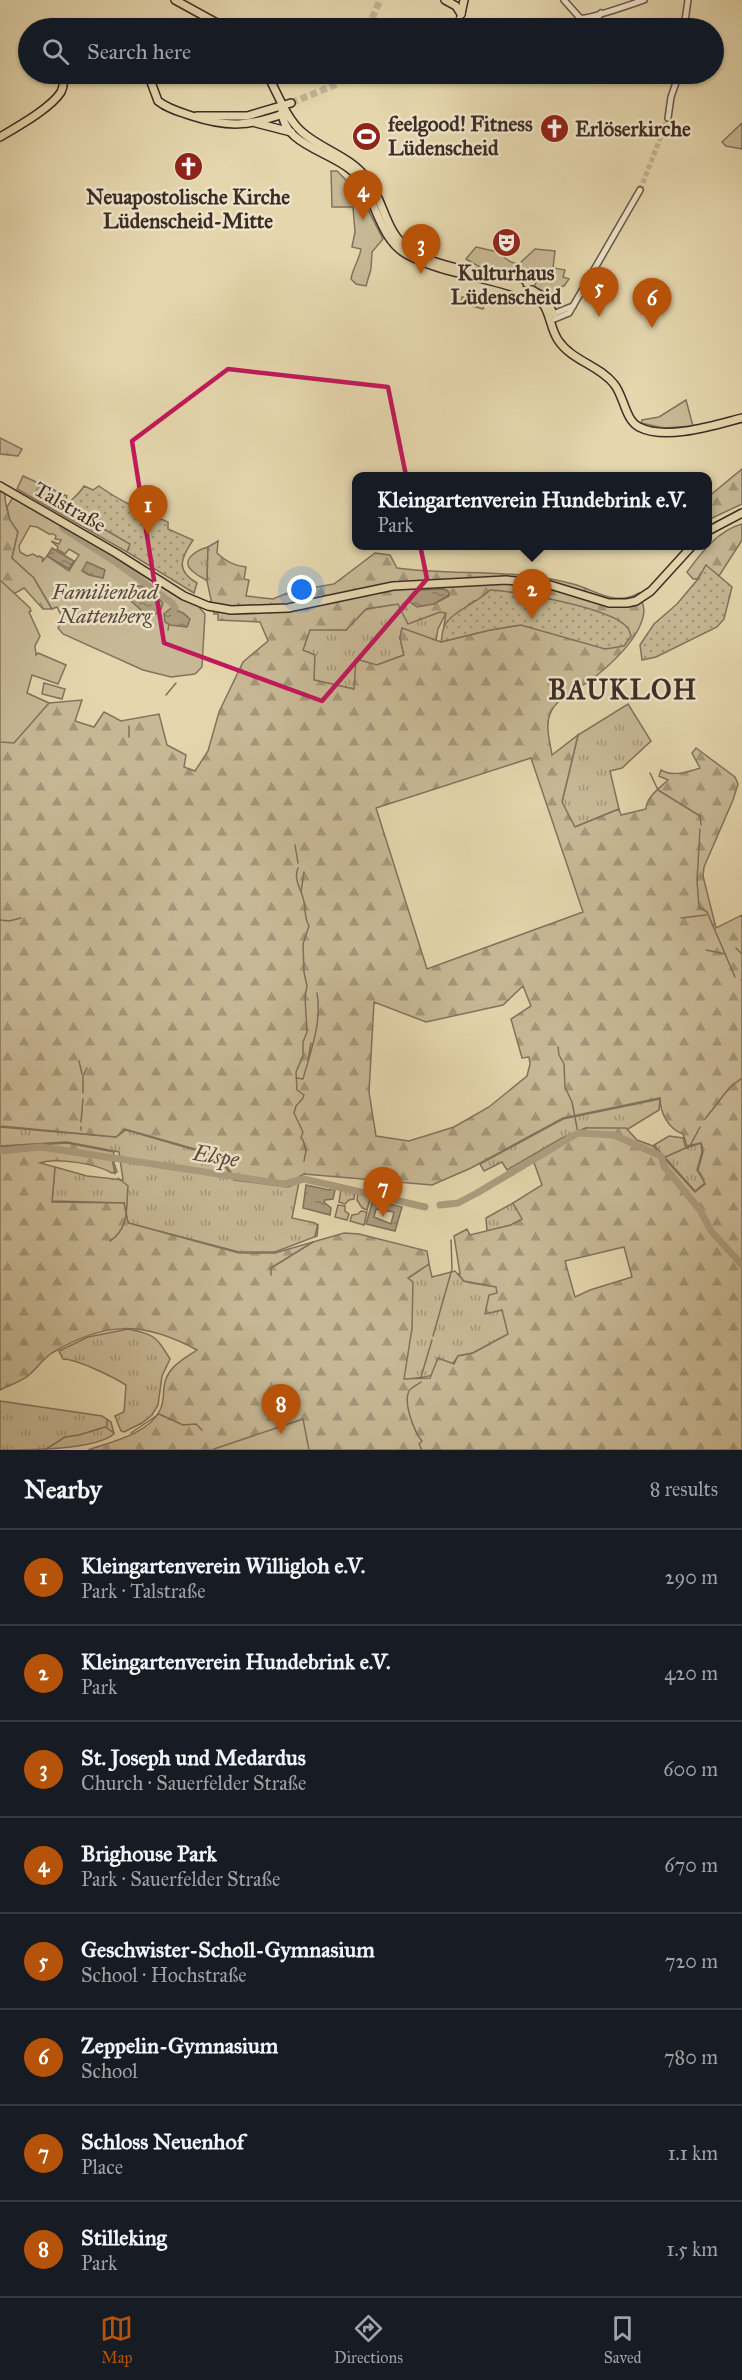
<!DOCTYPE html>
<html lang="en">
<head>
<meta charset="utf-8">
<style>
  body { margin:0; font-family:"IM FELL Great Primer",serif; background:#20242c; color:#f1f3f6 }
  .you { position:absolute; left:302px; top:590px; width:21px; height:21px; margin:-15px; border:4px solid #fff; border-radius:50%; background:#1a73e8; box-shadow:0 0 0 9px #1a73e833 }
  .badge { display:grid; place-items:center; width:39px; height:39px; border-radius:50%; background:#b45309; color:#fff; font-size:20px; font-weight:700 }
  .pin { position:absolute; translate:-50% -50px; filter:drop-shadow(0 2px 3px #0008) }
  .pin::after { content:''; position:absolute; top:32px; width:21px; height:18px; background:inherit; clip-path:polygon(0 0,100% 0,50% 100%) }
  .popup { position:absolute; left:352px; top:472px; width:360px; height:78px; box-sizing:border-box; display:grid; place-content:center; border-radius:12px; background:#171b24; filter:drop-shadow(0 2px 4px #0005); font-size:20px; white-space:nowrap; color:#9ea1a6 }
  .popup b { font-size:22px; color:#f1f3f6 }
  .popup::after { content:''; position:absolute; left:50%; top:100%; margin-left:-12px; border:12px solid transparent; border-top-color:#171b24 }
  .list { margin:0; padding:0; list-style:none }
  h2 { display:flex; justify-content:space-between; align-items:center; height:78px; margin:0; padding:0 24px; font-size:26px }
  h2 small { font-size:20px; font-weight:400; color:#9ea1a6 }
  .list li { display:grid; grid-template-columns:39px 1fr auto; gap:18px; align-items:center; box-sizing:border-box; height:96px; padding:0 24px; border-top:2px solid #363941 }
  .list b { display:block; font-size:22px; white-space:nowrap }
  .list p { margin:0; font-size:20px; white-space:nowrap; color:#9ea1a6 }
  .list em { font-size:20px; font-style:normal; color:#9ea1a6 }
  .icon { flex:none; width:33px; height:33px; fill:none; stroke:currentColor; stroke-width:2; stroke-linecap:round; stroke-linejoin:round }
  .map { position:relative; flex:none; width:742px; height:1450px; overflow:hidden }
  .search { position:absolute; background:#171b24; box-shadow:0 2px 4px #0004; left:18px; right:18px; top:18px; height:66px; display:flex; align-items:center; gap:15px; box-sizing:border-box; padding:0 21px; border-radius:33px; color:#9ea1a6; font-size:22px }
  .sheet { height:846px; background:#171b24 }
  nav { display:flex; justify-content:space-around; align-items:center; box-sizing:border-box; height:84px; border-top:2px solid #363941; background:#171b24; font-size:16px; color:#9ea1a6 }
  nav a { display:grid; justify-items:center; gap:3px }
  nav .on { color:#b45309 }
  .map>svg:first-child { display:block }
  .grass { fill:url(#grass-tufts); stroke:#82735e; stroke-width:1.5 }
  .forest { fill:url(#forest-firs); stroke:#82735e; stroke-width:1.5; fill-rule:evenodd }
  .park { fill:#c8b996; stroke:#82735e; stroke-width:1.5; fill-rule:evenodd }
  .garden { fill:url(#garden-dots); stroke:#82735e; stroke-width:1.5 }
  .water { fill:url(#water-ripples); stroke:#80705b; stroke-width:1.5; fill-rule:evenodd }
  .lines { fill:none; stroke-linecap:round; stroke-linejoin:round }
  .stream { stroke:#80705b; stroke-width:1.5 }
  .river { stroke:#ac9d7f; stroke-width:7 }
  .minor-tunnel { stroke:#c3b492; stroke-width:5; stroke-dasharray:5 2.5; stroke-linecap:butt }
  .major-tunnel { stroke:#c3b492; stroke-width:7; stroke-dasharray:7 3.5; stroke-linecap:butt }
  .minor-casing { stroke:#675748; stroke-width:8 }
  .major-casing { stroke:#3d2d26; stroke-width:10 }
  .minor { stroke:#eee4ca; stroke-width:5 }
  .major { stroke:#e5d6ad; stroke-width:7 }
  .marked { fill:none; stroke:#c2185b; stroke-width:4.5; stroke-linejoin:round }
  .labels { text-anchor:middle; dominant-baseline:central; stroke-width:5; stroke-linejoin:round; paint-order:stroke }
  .poi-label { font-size:21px; font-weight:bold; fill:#3d2d26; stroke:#eee4ca; text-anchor:start }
  .street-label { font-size:21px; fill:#3d2d26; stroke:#eee4ca }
  .park-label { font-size:21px; font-style:italic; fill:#59493c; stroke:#eee4ca }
  .water-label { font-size:22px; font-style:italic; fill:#59493c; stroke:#eee4ca }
  .district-label { font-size:27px; font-weight:bold; letter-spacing:1.5px; fill:#3d2d26; stroke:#eee4ca }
</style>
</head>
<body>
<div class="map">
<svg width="742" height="1450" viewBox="0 0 742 1450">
  <defs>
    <pattern id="grass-tufts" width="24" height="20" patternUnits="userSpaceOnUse" patternTransform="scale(1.5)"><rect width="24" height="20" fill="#c8b996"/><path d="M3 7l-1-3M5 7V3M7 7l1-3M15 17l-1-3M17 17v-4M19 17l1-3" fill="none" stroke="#a4977a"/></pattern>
    <pattern id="forest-firs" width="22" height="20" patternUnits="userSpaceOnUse" patternTransform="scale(1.5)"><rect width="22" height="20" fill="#c8b996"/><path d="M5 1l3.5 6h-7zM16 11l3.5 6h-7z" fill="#a4977a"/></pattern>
    <pattern id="garden-dots" width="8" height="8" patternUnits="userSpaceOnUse" patternTransform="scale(1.5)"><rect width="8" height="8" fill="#c8b996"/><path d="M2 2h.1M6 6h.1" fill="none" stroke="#a4977a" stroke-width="1.8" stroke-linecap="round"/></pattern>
    <pattern id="water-ripples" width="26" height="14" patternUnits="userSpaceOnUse" patternTransform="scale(1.5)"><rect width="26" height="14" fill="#ac9d7f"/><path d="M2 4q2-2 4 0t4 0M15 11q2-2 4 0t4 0" fill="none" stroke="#8d8068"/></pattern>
  </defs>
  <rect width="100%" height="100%" fill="#e5d6ad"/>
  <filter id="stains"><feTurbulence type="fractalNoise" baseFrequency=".00333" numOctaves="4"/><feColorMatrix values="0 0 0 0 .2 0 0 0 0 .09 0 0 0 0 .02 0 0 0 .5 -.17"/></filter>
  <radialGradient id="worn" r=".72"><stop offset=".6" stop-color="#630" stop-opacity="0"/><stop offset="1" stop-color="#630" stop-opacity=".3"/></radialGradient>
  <g class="grass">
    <path d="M208,547L207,581C203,577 199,577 195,573C177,561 197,550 208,547Z"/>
    <polygon points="398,604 408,623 440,612 446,613 438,629 436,641 402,628 400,638 404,655 377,665 354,689 314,680 303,650 310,629 346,630 366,609"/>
    <polygon points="628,704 651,741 622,768 610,771 619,809 575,827 573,826 562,802 578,735"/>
    <polygon points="660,1099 659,1110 628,1129 586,1128 562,1138 507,1170 502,1162 484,1171 480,1164 563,1119"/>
    <polygon points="0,1127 116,1137 126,1130 219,1157 234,1180 288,1187 299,1182 292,1218 315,1223 318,1226 317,1236 275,1252 239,1252 128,1223 124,1203 52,1201 55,1167 87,1176 123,1180 119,1152 67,1142 0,1146"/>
    <polygon points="669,1136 683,1138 686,1148 701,1143 702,1152 697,1170 705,1183 695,1191 654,1145"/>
    <polygon points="341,1189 355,1193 354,1199 349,1200 345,1204 339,1202"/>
    <polygon points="358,1193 371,1196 367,1210 362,1208 357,1200"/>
    <polygon points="513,1203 523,1219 511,1225 487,1231 486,1218"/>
    <polygon points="338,1205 345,1206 345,1211 349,1214 347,1220 335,1217"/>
    <polygon points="361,1211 367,1212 364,1225 350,1221 352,1215 358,1214"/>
    <path d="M429,1264L432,1277L455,1271L464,1281L471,1283L575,1298L473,1353L458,1356C447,1376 424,1378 403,1379L412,1328L407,1279Z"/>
    <path d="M128,1329C155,1335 155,1335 170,1359L162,1376L158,1405L152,1415L142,1423L124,1432L121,1431L115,1416L124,1412L126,1385C113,1377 77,1359 63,1359L59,1351L88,1337Z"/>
    <path d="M0,1401L102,1416L111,1422L114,1434C95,1450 28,1450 0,1450Z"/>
  </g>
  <g class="forest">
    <polygon points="0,438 22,449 18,456 0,454"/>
    <polygon points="742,469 742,504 708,520 708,497"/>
    <polygon points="23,476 67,496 63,509 104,529 131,544 127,552 17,489"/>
    <path d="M0,489L5,492C4,507 10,520 18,532L12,558L34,578L52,609H43L24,588L12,595L0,590Z"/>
    <path d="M742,524V540L719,576L706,566L698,579H693L687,572C702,552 717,531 742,524Z"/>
    <path d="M218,541L217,553C225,561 235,566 246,567L244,579L249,580L246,596L273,599L299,588L305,589L334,584L375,553L390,555L397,568C455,576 516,568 573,584C596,590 615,607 639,593C641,599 644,605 644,611C642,637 609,667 588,682C575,691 556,698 550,714C545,725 550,743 552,755L578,735L562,802L575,827L619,809L621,815L646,809C646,797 660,788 668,780L659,776L661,770C672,777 688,772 700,768L692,753L696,748L735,777L738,784L733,800L704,867L703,876L716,928L742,915V1450H88C111,1442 149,1434 160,1410C164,1403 163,1395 164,1387C166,1368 182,1360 197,1350C143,1321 105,1321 52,1353C43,1359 37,1368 29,1375C21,1382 9,1385 0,1390V1147L67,1143L114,1152L113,1160L117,1172L112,1173C97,1164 57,1157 40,1163L55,1167L52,1202L124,1203L128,1223L239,1253H275L344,1233L359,1234L427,1251L429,1264L408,1278L413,1282L412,1328L404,1379L430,1378L438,1358L454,1364L458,1356L473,1353L508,1334L502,1310L485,1314L489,1295L497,1293L496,1287L464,1281L458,1274H460L454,1236L467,1229L470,1235L511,1225L522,1219L513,1203L542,1185L532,1157L563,1138L586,1128H626L637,1140L653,1146L695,1192L705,1184L698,1170L703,1152L701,1143L687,1146L683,1134C668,1129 660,1112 660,1098L563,1118L471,1168L432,1185L304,1174L285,1185L235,1178L219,1156L125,1129L116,1137L0,1126V699L26,693L49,703L82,700L75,721L94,727L104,712L121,721L159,714L167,745L186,755L184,767L195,771L208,751L219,712L243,662L268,641L260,622L218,620V614H214L207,581L208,547ZM443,589L449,596L434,604L415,592ZM531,594L602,614L627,627L551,633L521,625L490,630L441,642L402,628L400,638L404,655L377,665L356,659L354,689L314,680L315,655L303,650L310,630H346L366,609L398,604L408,624L440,612L446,613L444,626L474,601ZM531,758L583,912L427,969L376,808ZM523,986L531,1006L511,1019L522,1058L529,1057L530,1064L527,1076L489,1107L454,1127L409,1141L376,1136L369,1092L374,1002L426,1022L503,1005ZM624,1247L632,1277L590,1290L575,1297L565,1261Z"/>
  </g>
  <g class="park">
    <polygon points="742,123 742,149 726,146 722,142"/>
    <path d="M331,171H337L352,186L366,206L383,239L372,252L371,269L366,286L356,284L351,279C353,267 359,261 361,249L352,247L355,232L353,207H332Z"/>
    <path d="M476,247L498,252C506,258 508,263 519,264L535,249L555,251L553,268L565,270L563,277L569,279L564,286L556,288L552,295L534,287L539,275L537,273H520L517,282L501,272L478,266L466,259Z"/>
    <polygon points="462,297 485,299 483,309 461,303"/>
    <polygon points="686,400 693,426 664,428 641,423 642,420 659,417"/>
    <path d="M14,496L181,599L198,606L205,614L202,667L195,674L171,677L143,670L63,634L58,628L63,619L57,607L52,609L34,578L12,558L18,532L10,520L7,507ZM30,526L37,527L49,534H53L56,536L55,539L61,540L59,544L51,541L58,547L57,549L65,554L69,549L79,555L69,571L47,556L42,562L43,558L39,556L38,557L33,554L27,556L20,552L19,546Z"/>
    <polygon points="0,580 30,608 31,611 29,612 40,636 35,646 36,655 38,653 66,665 58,684 32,675 27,693 49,703 14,743 0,742"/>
    <polygon points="44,683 65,689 62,699 42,694"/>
    <polygon points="303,1419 309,1450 211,1450"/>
  </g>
  <g class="garden">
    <path d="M84,486L93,490L99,486C121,502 143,511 168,522V529L193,540C181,558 175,570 197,583L194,593L127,552L130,544L104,529L63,509C70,500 78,496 84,486Z"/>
    <polygon points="706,565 732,587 724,619 717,627 656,657 642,660 640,645 654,624 677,604 698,579"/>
    <path d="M490,590C518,592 609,607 627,627C629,629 630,633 631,636L624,646L605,649L521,625L490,630L441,642C442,638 442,631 444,627C450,612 479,602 490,590Z"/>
  </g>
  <g class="water">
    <polygon points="52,548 74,561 69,569 47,556"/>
    <polygon points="87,562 105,570 103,578 89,575 82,571"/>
    <path d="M133,586H143C149,592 158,597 163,603L160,612L149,617L130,600L129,594Z"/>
    <polygon points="443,589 448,591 449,595 434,604 417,607 410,602 410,596 421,590"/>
    <polygon points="171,608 183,613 190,619 187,627 170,625 165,622 164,614"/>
    <polygon points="306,1185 329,1190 334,1188 335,1190 333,1199 325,1200 324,1202 331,1208 330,1215 303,1208"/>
    <path d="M373,1200L402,1207L395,1231L366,1224ZM376,1209L394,1212L391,1224L374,1217Z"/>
  </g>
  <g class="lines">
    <g class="stream">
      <polyline points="168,630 169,624"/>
      <polyline points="166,695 176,683"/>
      <polyline points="129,737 129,726"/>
      <polyline points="650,773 658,790 700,816 701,825"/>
      <polyline points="700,829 697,881 699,907 707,912 735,977"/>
      <polyline points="295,845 298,863"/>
      <path d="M298,868C293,881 302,889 304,902C306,910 304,918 309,926L303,944L304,972L307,986L305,997L307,1032L303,1042V1056L296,1072L297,1090L304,1095L303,1098L296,1106L294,1113L303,1132L301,1138L303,1140L306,1151L304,1161"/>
      <polyline points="301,892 304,872"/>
      <polyline points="681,918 706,915"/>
      <polyline points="0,920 9,921 21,918"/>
      <polyline points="736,948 742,954"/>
      <polyline points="706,950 725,954"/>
      <polyline points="741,980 742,980"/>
      <polyline points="558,1047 559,1055 564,1064 565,1087 572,1102 578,1133"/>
      <polyline points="308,1060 311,1043"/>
      <polyline points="79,1061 82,1074"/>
      <path d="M297,1078L303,1079C311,1050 322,1023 317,993"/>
      <polyline points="83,1093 83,1076 87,1068"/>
      <polyline points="705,1119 730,1087 742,1078"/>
      <polyline points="81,1122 83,1099"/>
      <polyline points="81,1127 81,1130"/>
      <polyline points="112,1158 115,1174"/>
      <polyline points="661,1159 690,1146 700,1127"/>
      <polyline points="298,1178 298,1180"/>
      <polyline points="315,1236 318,1224"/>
      <path d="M110,1241C130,1228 126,1207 128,1186L118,1178"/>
      <polyline points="271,1275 271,1268 313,1242"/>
      <polyline points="433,1336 452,1269 451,1240"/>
      <polyline points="421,1377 432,1340"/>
      <path d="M421,1382C417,1385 411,1387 409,1391C403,1402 414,1432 422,1441L419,1444L422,1450"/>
      <polyline points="107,1427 107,1419"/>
      <polyline points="131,1433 159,1414 183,1425 196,1424 202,1430"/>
      <polyline points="45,1450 65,1437 79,1435 105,1427 114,1433"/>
    </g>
    <g class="river">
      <polyline points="63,528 114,561 172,603 175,608"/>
      <polyline points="0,1151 41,1147 284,1184 304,1179 425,1207"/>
      <polyline points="477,1193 578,1133 614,1135 661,1156 664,1166 700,1210 711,1231 742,1265"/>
      <polyline points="440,1205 458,1203 473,1195"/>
    </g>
    <polyline class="minor-tunnel" points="640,190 668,118"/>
    <g class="major-tunnel">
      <polyline points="368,28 380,0"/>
      <polyline points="291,103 337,84 348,74"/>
    </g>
    <defs>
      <g id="minor">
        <polyline points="564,0 580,18"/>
        <path d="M580,18C588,20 632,4 644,0"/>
        <polyline points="456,28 461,14"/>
        <path d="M549,28C568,23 589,33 601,13"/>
        <polyline points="684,28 688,0"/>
        <polyline points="668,118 671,97 679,74"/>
        <polyline points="552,317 553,314 573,306"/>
        <polyline points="552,320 569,313 640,190"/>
      </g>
      <g id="major">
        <polyline points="175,0 226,28"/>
        <polyline points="445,0 456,6 461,14"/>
        <polyline points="461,14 464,0"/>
        <polyline points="56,28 57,25 64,23 77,28"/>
        <path d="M148,74L158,101C168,109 180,112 192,116C229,128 249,126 286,113"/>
        <path d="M267,74C277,92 286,118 302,132C322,150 351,156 368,180C385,203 385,233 410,250C435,267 474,270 502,279C508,281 513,284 519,286"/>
        <path d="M282,107C279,144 330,151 352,171C376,193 377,237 406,254C445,276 491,276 531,294C551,303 548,325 558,340C572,361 599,365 614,384C624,396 625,420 639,427C666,441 715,425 742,418"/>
        <polyline points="197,116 247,116 291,103"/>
        <polyline points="256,123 291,132"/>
        <path d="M0,137C17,127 51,108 61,92C64,86 64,80 62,74"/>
        <polyline points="532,290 545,298 554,315"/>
        <polyline points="0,486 116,553 184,596 208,606 231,610 288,608 393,586 506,580 547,584 609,603 627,603 636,601 651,591 692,546"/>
        <polyline points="708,531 742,513"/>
      </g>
    </defs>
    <use href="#minor" class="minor-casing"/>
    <use href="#major" class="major-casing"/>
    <use href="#minor" class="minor"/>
    <use href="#major" class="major"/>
  </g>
  <path class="marked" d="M228,369L388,387L427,579L322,701L164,643L132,441Z"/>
  <defs>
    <symbol id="church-disc" viewBox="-11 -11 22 22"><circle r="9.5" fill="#8f2418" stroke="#eee4ca"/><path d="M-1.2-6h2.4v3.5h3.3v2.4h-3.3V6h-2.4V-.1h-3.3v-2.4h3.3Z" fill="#fff"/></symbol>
    <symbol id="stadium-disc" viewBox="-11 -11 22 22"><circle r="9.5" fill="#8f2418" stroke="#eee4ca"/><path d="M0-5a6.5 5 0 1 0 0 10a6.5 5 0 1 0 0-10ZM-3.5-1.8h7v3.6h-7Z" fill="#fff"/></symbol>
    <symbol id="theatre-disc" viewBox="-11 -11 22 22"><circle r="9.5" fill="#8f2418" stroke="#eee4ca"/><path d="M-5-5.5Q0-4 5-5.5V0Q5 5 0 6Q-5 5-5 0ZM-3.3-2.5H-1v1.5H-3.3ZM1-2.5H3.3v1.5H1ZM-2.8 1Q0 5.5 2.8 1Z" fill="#fff"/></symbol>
  </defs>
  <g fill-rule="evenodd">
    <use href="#church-disc" x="538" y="112" width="33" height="33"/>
    <use href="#stadium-disc" x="350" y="120" width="33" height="33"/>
    <use href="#church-disc" x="172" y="150" width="33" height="33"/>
    <use href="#theatre-disc" x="490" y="226" width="33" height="33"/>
  </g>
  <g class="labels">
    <g class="poi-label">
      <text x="388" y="124">feelgood! Fitness<tspan x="388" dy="24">Lüdenscheid</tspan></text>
      <text x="575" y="129">Erlöserkirche</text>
      <text x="188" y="197" text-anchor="middle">Neuapostolische Kirche<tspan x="188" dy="24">Lüdenscheid-Mitte</tspan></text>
      <text x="506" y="273" text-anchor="middle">Kulturhaus<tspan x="506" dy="24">Lüdenscheid</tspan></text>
    </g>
    <g class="street-label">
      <text transform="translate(70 507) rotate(30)">Talstraße</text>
    </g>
    <g class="park-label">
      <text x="105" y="592">Familienbad<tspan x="105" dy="24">Nattenberg</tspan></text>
    </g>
    <g class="water-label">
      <text transform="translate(216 1156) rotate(9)">Elspe</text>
    </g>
    <g class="district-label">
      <text x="623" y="689">BAUKLOH</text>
    </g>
  </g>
  <rect width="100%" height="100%" filter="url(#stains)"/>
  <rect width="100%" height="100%" fill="url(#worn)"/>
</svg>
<div class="you"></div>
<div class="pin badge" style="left:148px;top:535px">1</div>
<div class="pin badge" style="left:532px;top:619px">2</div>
<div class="popup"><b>Kleingartenverein Hundebrink e.V.</b>Park</div>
<div class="pin badge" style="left:421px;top:274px">3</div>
<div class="pin badge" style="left:363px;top:220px">4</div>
<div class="pin badge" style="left:599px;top:317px">5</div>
<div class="pin badge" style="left:652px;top:328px">6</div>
<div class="pin badge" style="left:383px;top:1217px">7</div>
<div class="pin badge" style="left:281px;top:1434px">8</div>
<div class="search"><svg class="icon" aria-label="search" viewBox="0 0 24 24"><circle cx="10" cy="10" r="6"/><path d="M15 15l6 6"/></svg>Search here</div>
</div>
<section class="sheet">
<h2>Nearby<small>8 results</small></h2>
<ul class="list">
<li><span class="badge">1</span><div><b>Kleingartenverein Willigloh e.V.</b><p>Park · Talstraße</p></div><em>290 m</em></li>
<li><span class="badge">2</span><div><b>Kleingartenverein Hundebrink e.V.</b><p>Park</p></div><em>420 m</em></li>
<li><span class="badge">3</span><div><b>St. Joseph und Medardus</b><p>Church · Sauerfelder Straße</p></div><em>600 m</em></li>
<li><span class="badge">4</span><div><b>Brighouse Park</b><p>Park · Sauerfelder Straße</p></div><em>670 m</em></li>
<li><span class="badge">5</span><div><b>Geschwister-Scholl-Gymnasium</b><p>School · Hochstraße</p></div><em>720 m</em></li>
<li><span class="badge">6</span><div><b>Zeppelin-Gymnasium</b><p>School</p></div><em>780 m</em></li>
<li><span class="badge">7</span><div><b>Schloss Neuenhof</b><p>Place</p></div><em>1.1 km</em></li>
<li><span class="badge">8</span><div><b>Stilleking</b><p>Park</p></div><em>1.5 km</em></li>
</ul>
</section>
<nav>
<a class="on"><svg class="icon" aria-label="map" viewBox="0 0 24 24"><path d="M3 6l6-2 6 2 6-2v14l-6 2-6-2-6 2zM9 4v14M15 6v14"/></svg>Map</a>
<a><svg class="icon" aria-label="directions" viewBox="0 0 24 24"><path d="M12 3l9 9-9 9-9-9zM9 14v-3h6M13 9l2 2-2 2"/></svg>Directions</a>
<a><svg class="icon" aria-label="saved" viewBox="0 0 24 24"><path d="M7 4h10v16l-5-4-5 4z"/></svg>Saved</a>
</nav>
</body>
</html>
